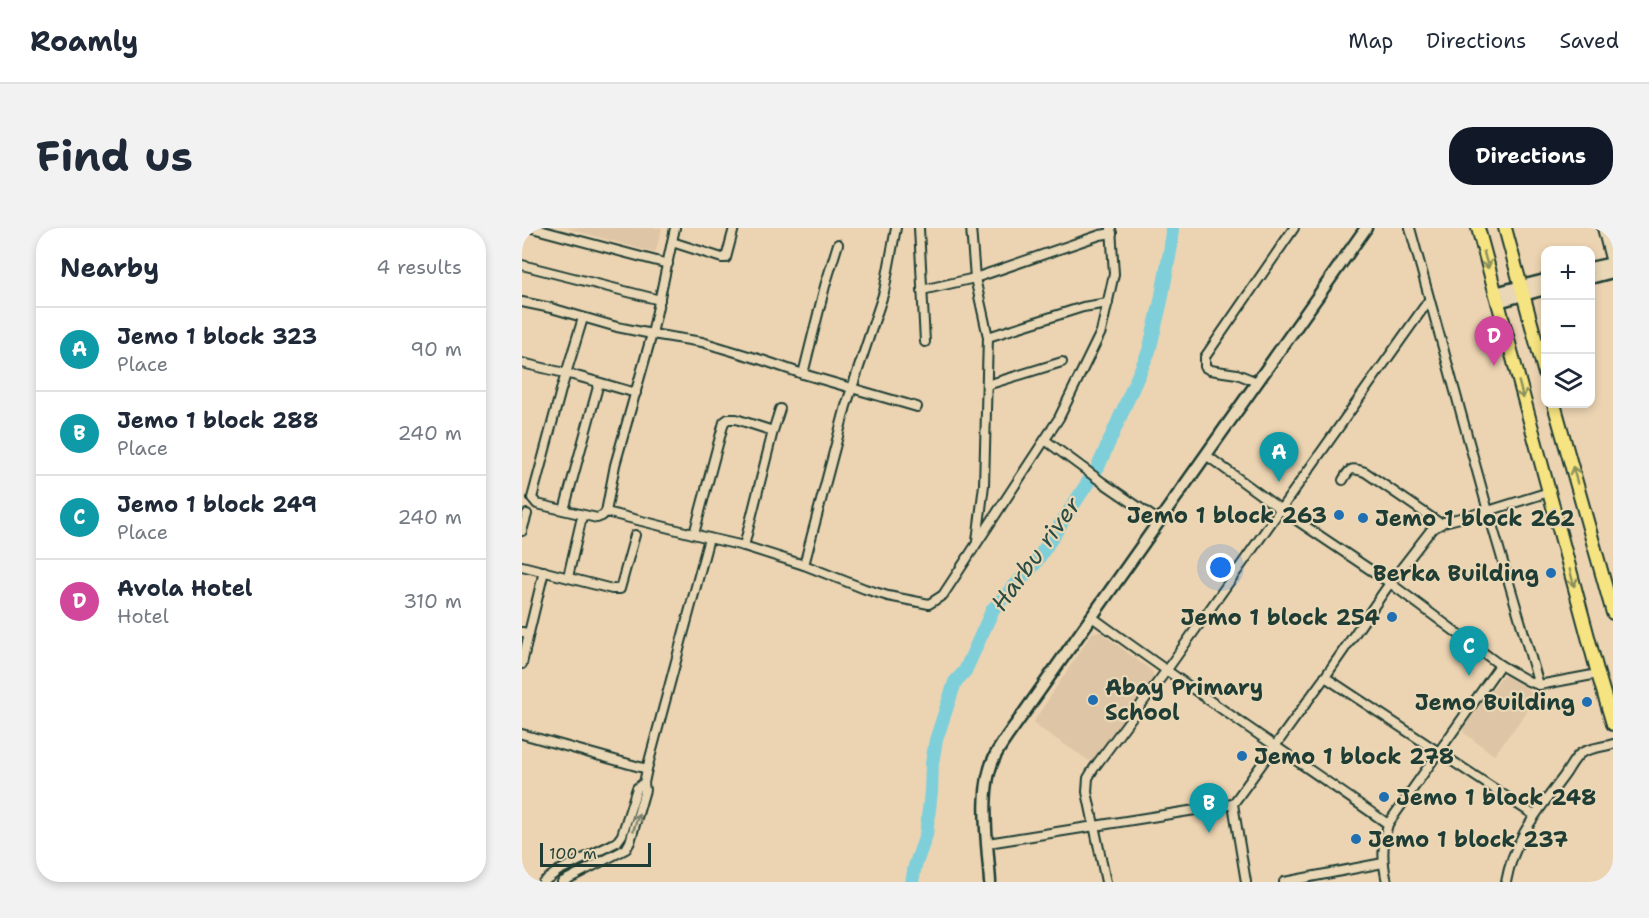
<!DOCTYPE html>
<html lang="en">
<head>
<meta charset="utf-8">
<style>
  body { margin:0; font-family:"Shantell Sans",sans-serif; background:#f2f2f3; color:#1f2937 }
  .controls { position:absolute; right:18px; top:18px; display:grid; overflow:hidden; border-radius:12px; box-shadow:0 3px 9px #0003 }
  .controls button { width:54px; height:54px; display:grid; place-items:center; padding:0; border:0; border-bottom:2px solid #e0e1e3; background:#fff; color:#1f2937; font:30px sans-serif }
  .scale { position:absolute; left:18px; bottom:15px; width:111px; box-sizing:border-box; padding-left:6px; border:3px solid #1f3d34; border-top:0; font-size:16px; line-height:21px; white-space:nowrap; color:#1f3d34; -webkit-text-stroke:4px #e9d7b5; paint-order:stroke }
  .you { position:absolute; left:699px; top:340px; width:21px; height:21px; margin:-15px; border:4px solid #fff; border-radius:50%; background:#1a73e8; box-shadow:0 0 0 9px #1a73e833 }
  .badge { display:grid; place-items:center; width:39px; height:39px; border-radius:50%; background:#111827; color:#fff; font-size:20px; font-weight:700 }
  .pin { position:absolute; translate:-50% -50px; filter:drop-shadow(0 2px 3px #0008) }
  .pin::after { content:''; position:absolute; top:32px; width:21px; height:18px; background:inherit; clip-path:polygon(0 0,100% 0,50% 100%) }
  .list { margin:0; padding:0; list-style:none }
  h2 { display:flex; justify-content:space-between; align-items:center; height:78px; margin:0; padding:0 24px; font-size:26px }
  h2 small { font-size:20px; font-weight:400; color:#747a83 }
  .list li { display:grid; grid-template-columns:39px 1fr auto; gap:18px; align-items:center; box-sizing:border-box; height:84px; padding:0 24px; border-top:2px solid #e0e1e3 }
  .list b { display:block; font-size:22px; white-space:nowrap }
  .list p { margin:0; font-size:20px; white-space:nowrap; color:#747a83 }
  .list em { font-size:20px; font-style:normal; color:#747a83 }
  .icon { flex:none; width:33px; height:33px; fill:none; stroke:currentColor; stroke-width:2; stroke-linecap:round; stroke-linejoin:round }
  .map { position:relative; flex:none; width:1091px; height:654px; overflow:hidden; border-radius:24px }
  header { display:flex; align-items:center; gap:36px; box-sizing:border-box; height:84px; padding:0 30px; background:#fff; border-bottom:2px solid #e0e1e3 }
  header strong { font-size:28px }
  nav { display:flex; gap:33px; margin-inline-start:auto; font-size:21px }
  .intro { display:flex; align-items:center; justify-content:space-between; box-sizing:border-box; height:144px; padding:0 36px }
  h1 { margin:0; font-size:42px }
  .button { padding:15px 27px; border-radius:24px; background:#111827; color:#fff; font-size:21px; font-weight:700 }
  main { display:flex; gap:36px; padding:0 36px }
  aside { flex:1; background:#fff; border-radius:24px; box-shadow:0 3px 9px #0003 }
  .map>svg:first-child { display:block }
  .built { fill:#dec5a5 }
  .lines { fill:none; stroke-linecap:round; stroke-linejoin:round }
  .river { stroke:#7fcfda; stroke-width:14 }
  .street-casing { stroke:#1f3d34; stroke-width:12 }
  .secondary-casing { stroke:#1f3d34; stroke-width:15 }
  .primary-casing { stroke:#1f3d34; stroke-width:16 }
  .street { stroke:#e9d7b5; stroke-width:8 }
  .secondary { stroke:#e9d7b5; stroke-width:10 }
  .primary { stroke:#f6e381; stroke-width:12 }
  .oneway { stroke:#8a905a }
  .oneway2 { stroke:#7a826e }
  .poi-dot { fill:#1f6fb2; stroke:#e9d7b5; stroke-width:2 }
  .labels { text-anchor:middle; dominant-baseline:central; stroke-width:4.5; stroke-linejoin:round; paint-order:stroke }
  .poi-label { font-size:22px; font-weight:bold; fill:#1f3d34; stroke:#e9d7b5; text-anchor:start }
  .water-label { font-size:24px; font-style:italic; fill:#294c45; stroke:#e9d7b5 }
</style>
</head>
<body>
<header>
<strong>Roamly</strong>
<nav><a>Map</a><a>Directions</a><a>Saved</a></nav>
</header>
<div class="intro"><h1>Find us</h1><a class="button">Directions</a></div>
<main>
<aside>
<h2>Nearby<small>4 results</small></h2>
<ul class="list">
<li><span class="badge" style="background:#0f9aa8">A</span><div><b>Jemo 1 block 323</b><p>Place</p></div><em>90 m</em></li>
<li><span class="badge" style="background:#0f9aa8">B</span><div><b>Jemo 1 block 288</b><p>Place</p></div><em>240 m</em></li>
<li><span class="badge" style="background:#0f9aa8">C</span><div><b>Jemo 1 block 249</b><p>Place</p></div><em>240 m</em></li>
<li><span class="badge" style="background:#d1479c">D</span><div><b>Avola Hotel</b><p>Hotel</p></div><em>310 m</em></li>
</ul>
</aside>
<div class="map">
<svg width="1091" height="654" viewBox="0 0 1091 654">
  <rect width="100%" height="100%" fill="#ecd4b2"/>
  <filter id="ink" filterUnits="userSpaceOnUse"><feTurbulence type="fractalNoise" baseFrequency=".0167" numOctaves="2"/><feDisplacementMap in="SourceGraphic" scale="12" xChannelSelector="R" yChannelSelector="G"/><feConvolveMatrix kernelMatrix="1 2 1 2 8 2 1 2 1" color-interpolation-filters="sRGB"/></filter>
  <g filter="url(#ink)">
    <g class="built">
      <polygon points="44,0 140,0 133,25"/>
      <polygon points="573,404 578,404 630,443 632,449 631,453 572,532 566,532 513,497 512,493 570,405"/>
      <polygon points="983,447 988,448 1016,469 972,527 942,505 941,501 943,497 978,451"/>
    </g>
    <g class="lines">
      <polyline class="river" points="390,654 393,638 404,607 409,564 410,535 414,512 433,454 443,443 471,381 512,337 576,239 627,123 639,73 649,18 650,0"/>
      <defs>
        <g id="street">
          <polyline points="10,0 146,36"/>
          <polyline points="397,0 403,114"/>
          <polyline points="449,0 453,50 466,109 462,257 455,313"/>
          <polyline points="1080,0 1089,35"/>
          <polyline points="150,14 200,30 204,30 212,0"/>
          <polyline points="0,37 138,72"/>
          <polyline points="400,62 453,50 578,7 590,5"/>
          <polyline points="0,74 29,80 95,99 130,106 180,114 240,132 281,146 395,179"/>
          <polyline points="61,90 39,162 10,270 15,276 75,290 80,288 84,284 93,237 130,106 153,0"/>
          <polyline points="466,109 561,79 586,75"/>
          <polyline points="0,135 51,147 114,165"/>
          <polyline points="281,146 303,58 316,16"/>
          <polyline points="735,154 715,146 688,142 683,139 683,129 772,0"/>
          <polyline points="465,157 540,134"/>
          <polyline points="251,203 258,181"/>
          <polyline points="523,212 580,254 637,293"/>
          <polyline points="684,227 758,281 868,355 978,437 1006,453 1017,457 1076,446"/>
          <path d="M821,252C828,240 829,239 843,244L919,296"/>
          <polyline points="42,282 77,155"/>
          <polyline points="0,303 5,286"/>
          <polyline points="172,306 202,194 206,191 214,191 251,203 222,318"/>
          <polyline points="187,310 222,318 282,337 343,361 366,368 407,376 421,367 537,190 579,104 592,46 589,0"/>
          <polyline points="282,337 324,178 362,64 374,0"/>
          <polyline points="0,338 90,361 98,361 113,307"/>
          <polyline points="46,349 59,293"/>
          <path d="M570,389C667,460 767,527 866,596"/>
          <polyline points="0,404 7,405 0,436"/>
          <polyline points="7,405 22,343"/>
          <polyline points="803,449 1012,587"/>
          <polyline points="1017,457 966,283 1027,264"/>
          <polyline points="0,506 125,541"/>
          <polyline points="466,615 711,576"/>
          <polyline points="21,654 36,643 95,614 100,607 115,560 122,555"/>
          <polyline points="40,654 104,621 108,614 123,562 122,555 125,541 187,310 84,284"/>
          <polyline points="584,654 565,564 566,550 572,540 644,443 907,72"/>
          <polyline points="724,654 711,576 803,449 868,355 909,302 922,294 966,283 888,0"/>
          <polyline points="762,654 861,635"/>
          <path d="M865,654C860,632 860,618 866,596L978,437"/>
          <path d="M984,654C992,610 1017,582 1042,548C1047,541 1052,530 1059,525C1068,520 1081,519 1091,516"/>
        </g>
        <g id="secondary">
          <polyline points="1068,40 1091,35"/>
          <polyline points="1068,50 1091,44"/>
          <polyline points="973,65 1023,52"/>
          <polyline points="976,74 1023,61"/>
          <path d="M468,654C466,617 456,561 473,528C480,514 490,502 499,489L844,0"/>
        </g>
        <g id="primary">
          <polyline points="956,0 1076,446 1091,496"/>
          <polyline points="983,0 1023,146"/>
          <polyline points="1032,176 1091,385"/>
        </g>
      </defs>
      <use href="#street" class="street-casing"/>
      <use href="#secondary" class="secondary-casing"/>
      <use href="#primary" class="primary-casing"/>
      <use href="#street" class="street"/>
      <use href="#secondary" class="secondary"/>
      <use href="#primary" class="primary"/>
    </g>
    <defs><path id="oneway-shaft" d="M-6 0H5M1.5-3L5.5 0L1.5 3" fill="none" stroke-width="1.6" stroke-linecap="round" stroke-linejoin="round" transform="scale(1.5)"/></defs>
    <g class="oneway">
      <use href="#oneway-shaft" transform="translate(964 32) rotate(75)"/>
      <use href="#oneway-shaft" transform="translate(999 162) rotate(75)"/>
      <use href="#oneway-shaft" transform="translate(1053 247) rotate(-106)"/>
      <use href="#oneway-shaft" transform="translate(1050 350) rotate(75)"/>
    </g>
    <use class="oneway2" href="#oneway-shaft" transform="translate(114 594) rotate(-73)"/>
  </g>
  <g class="poi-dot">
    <circle cx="817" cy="287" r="6"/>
    <circle cx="841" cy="290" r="6"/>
    <circle cx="1029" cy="345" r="6"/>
    <circle cx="870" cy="389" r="6"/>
    <circle cx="571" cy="472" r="6"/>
    <circle cx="1065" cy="474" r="6"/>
    <circle cx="720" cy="528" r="6"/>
    <circle cx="862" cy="569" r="6"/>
    <circle cx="834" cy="611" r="6"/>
  </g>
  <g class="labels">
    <g class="poi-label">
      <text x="805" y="287" text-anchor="end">Jemo 1 block 263</text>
      <text x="853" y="290">Jemo 1 block 262</text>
      <text x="1017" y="345" text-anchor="end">Berka Building</text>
      <text x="858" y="389" text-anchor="end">Jemo 1 block 254</text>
      <text x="583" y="459">Abay Primary<tspan x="583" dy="25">School</tspan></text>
      <text x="1053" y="474" text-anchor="end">Jemo Building</text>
      <text x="732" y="528">Jemo 1 block 278</text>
      <text x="874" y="569">Jemo 1 block 248</text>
      <text x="846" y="611">Jemo 1 block 237</text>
    </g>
    <g class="water-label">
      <text transform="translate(514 326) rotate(-54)">Harbu river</text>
    </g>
  </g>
</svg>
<div class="controls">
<button>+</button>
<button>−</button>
<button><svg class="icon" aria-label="layers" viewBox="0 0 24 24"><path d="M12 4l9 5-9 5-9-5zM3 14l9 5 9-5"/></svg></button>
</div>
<div class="scale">100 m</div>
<div class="you"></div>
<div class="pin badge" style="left:757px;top:254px;background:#0f9aa8">A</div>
<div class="pin badge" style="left:687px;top:605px;background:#0f9aa8">B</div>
<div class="pin badge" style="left:947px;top:448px;background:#0f9aa8">C</div>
<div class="pin badge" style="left:972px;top:138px;background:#d1479c">D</div>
</div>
</main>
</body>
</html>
